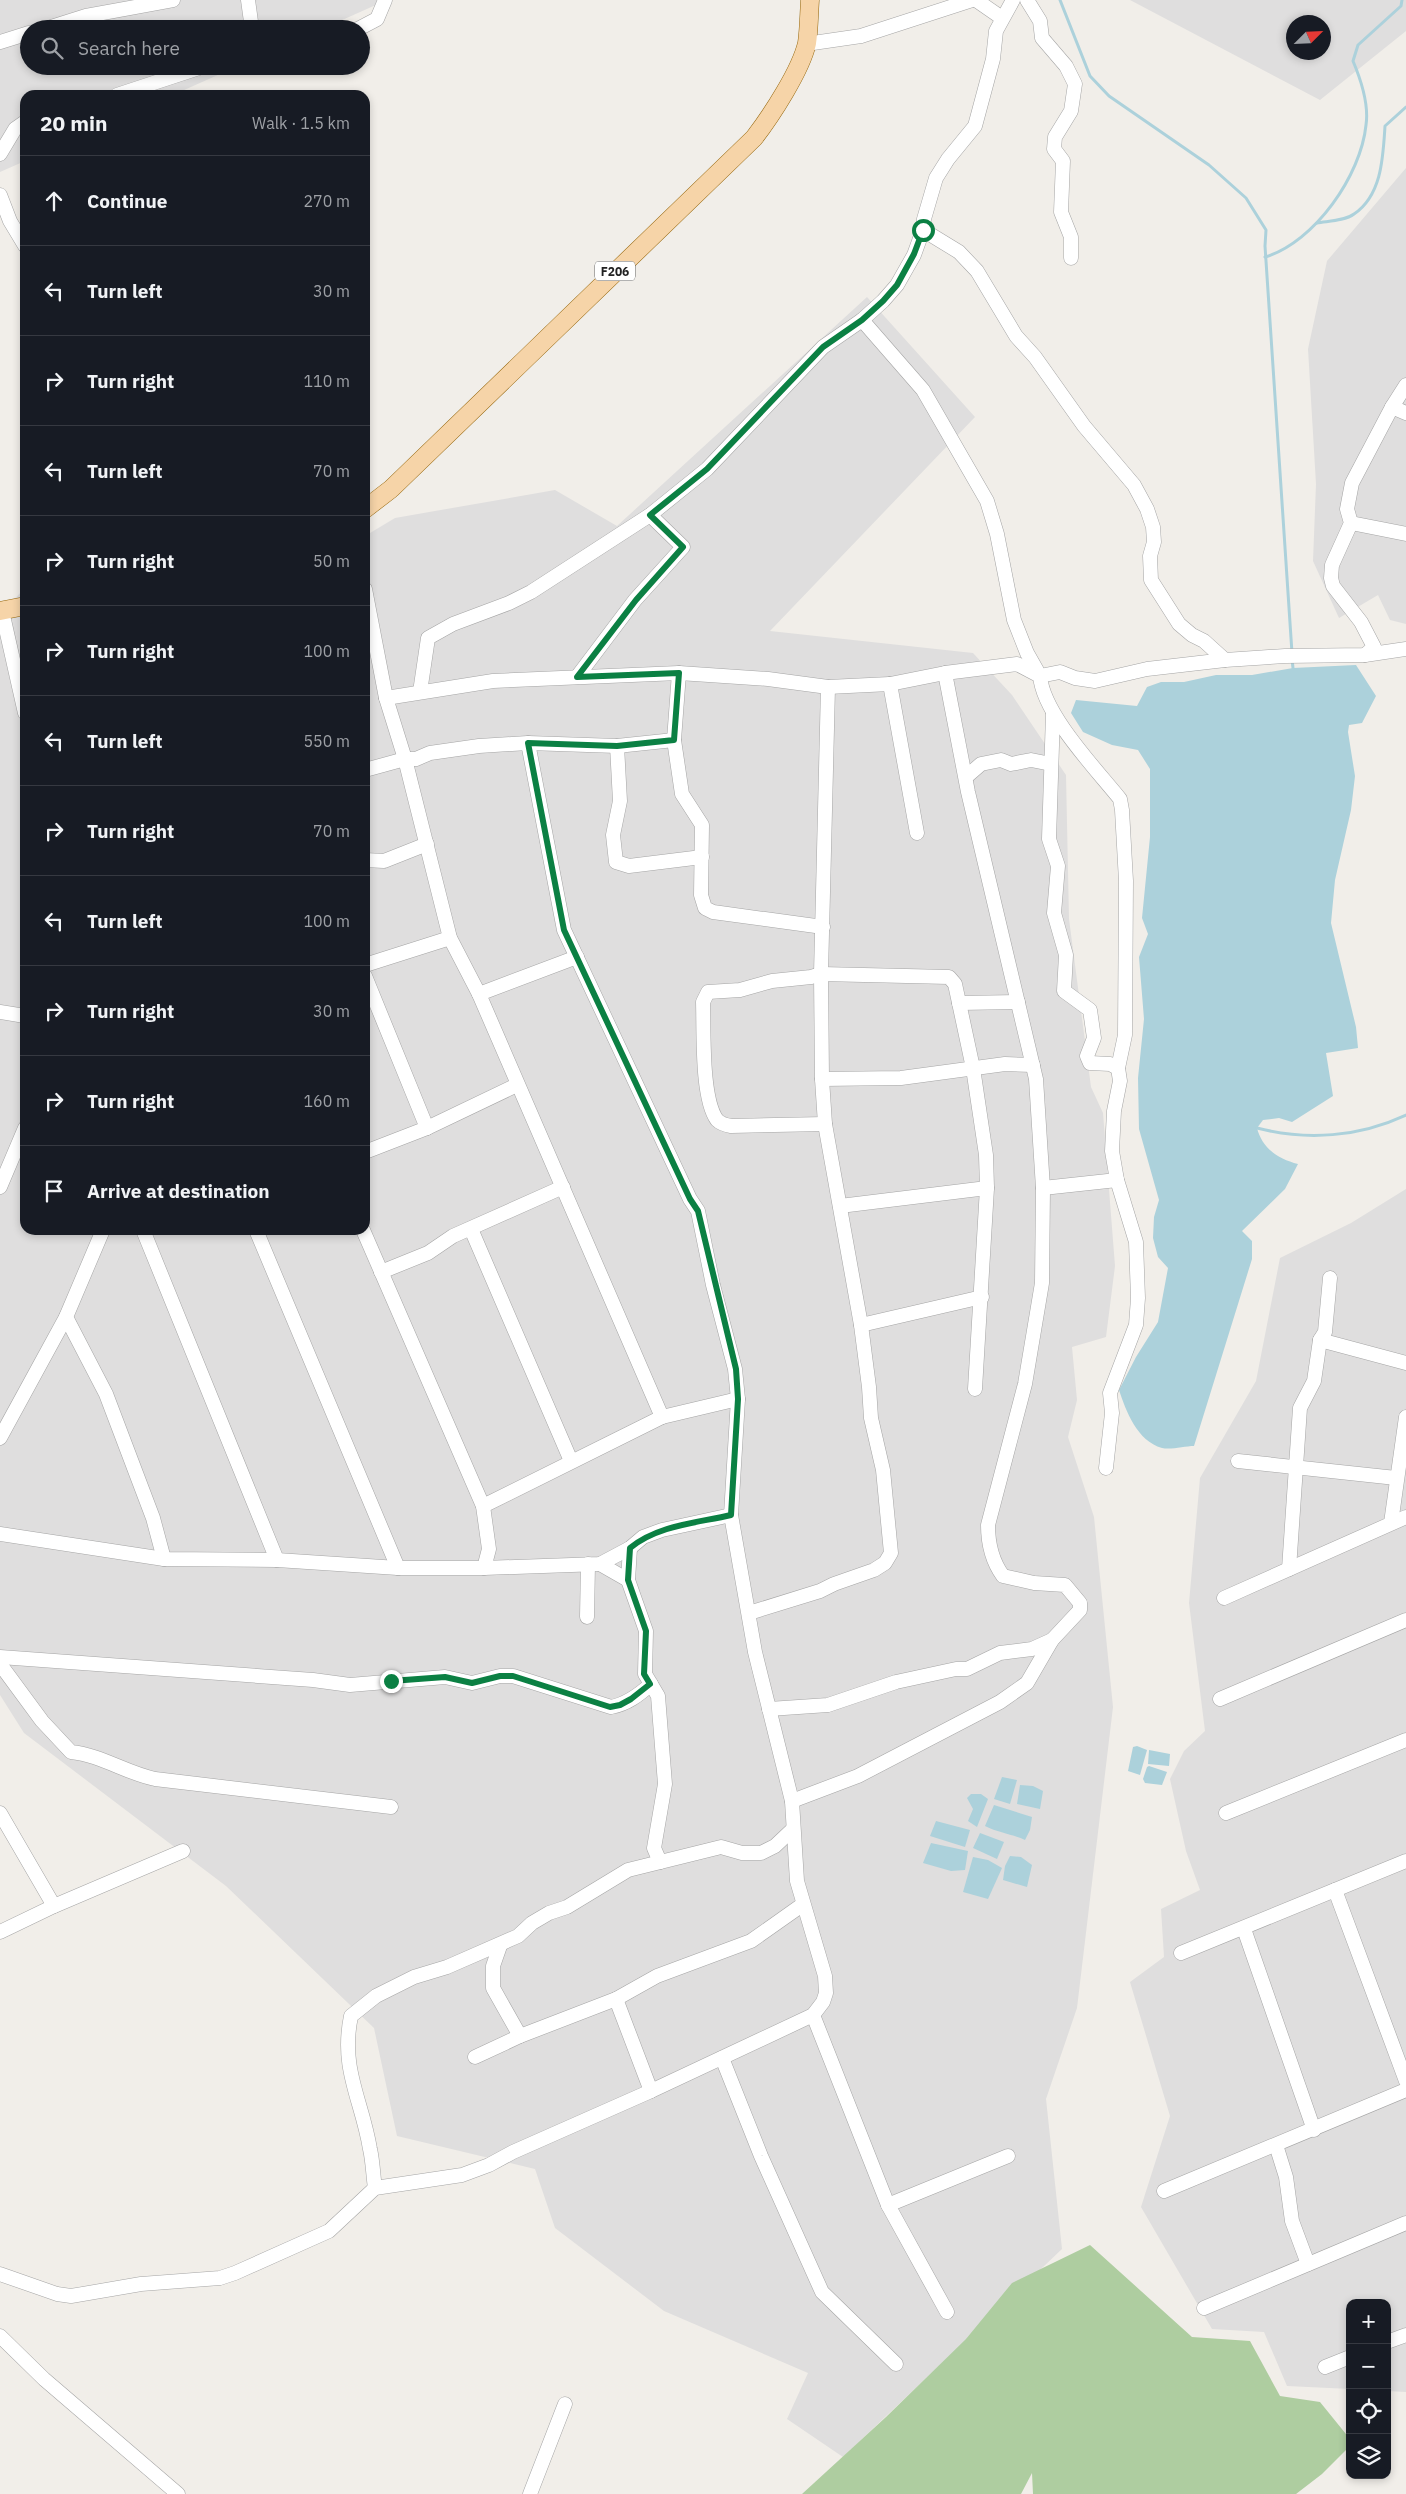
<!DOCTYPE html>
<html lang="en">
<head>
<meta charset="utf-8">
<style>
  body { margin:0; font-family:"IBM Plex Sans",sans-serif; background:#20242c; color:#f1f3f6 }
  .controls { position:absolute; right:15px; bottom:15px; display:grid; overflow:hidden; border-radius:10px; box-shadow:0 2px 8px #0003 }
  .controls button { width:45px; height:45px; display:grid; place-items:center; padding:0; border:0; border-bottom:1px solid #363941; background:#171b24; color:#f1f3f6; font:25px sans-serif }
  .compass { position:absolute; left:1286px; top:15px; width:45px; height:45px; border-radius:50%; background:#171b24; box-shadow:0 2px 8px #0003; rotate:66deg }
  .stop { position:absolute; width:15px; height:15px; margin:-11px; border:4px solid #0b8043; border-radius:50%; background:#fff }
  .stop.end { background:#0b8043; border-color:#fff; box-shadow:0 1px 5px #0008 }
  .list { margin:0; padding:0; list-style:none }
  h2 { display:flex; justify-content:space-between; align-items:center; height:65px; margin:0; padding:0 20px; font-size:21px }
  h2 small { font-size:16px; font-weight:400; color:#9ea1a6 }
  .list li { display:grid; grid-template-columns:32px 1fr auto; gap:15px; align-items:center; box-sizing:border-box; height:90px; padding:0 20px; border-top:1px solid #363941 }
  .list b { display:block; font-size:19px; white-space:nowrap }
  .list em { font-size:16px; font-style:normal; color:#9ea1a6 }
  .icon { flex:none; width:28px; height:28px; fill:none; stroke:currentColor; stroke-width:2; stroke-linecap:round; stroke-linejoin:round }
  .map { position:relative; flex:none; width:1406px; height:2494px; overflow:hidden }
  .search { position:absolute; background:#171b24; box-shadow:0 2px 8px #0003; left:20px; top:20px; width:350px; height:55px; display:flex; align-items:center; gap:12px; box-sizing:border-box; padding:0 18px; border-radius:28px; color:#9ea1a6; font-size:19px }
  .panel { position:absolute; background:#171b24; box-shadow:0 2px 8px #0003; left:20px; top:90px; width:350px; height:1145px; border-radius:15px }
  .map>svg:first-child { display:block }
  .residential { fill:#dfdede; fill-rule:evenodd }
  .forest { fill:#aecda0 }
  .water { fill:#acd1db }
  .lines { fill:none; stroke-linecap:round; stroke-linejoin:round }
  .stream { stroke:#acd1db; stroke-width:3 }
  .minor-casing { stroke:#a5a5a5; stroke-width:15 }
  .major-casing { stroke:#94650a; stroke-width:19 }
  .minor { stroke:#fff; stroke-width:14 }
  .major { stroke:#f6d4a8; stroke-width:18 }
  .route { stroke:#0b8043; stroke-width:6 }
  .labels { text-anchor:middle; dominant-baseline:central; stroke-width:4; stroke-linejoin:round; paint-order:stroke }
  .shield { fill:#fff; stroke:#646464; stroke-width:1 }
  .shield-label { font-size:12px; font-weight:bold; fill:#212121 }
</style>
</head>
<body>
<div class="map">
<svg width="1406" height="2494" viewBox="0 0 1406 2494">
  <rect width="100%" height="100%" fill="#f1eee9"/>
  <g class="residential">
    <polygon points="0,0 387,0 322,29 29,29 29,66 238,66 173,95 25,95 25,161 0,172"/>
    <path d="M1130,0H1406V31L1320,100ZM1324,22V52H1294V22Z"/>
    <polygon points="1406,168 1406,624 1390,620 1378,595 1339,618 1313,561 1316,484 1308,349 1327,261"/>
    <polygon points="867,297 975,417 770,631 973,653 1012,695 1066,775 1069,919 1091,1087 1103,1113 1115,1266 1106,1337 1072,1347 1077,1400 1068,1437 1094,1517 1113,1707 1077,2008 1046,2099 1062,2249 843,2457 787,2419 808,2373 664,2311 555,2228 535,2169 397,2136 374,2028 226,1886 24,1733 0,1695 0,614 25,588 25,1230 365,1230 365,536 395,518 555,490 617,526"/>
    <polygon points="1406,1189 1406,2392 1387,2391 1387,2303 1350,2303 1350,2389 1287,2386 1264,2332 1212,2329 1141,2207 1170,2116 1130,1982 1164,1957 1161,1909 1200,1890 1186,1851 1170,1779 1184,1751 1205,1731 1189,1603 1200,1478 1256,1381 1280,1258 1351,1223"/>
  </g>
  <polygon class="forest" points="1090,2245 1192,2337 1250,2341 1280,2396 1320,2402 1350,2439 1350,2446 1322,2474 1296,2494 1033,2494 1032,2473 1021,2494 802,2494 886,2417 966,2339 1012,2283"/>
  <g class="water">
    <path d="M1356,665L1376,696L1362,723L1349,725L1348,732L1355,776L1351,810L1335,880L1331,923L1356,1027L1358,1048L1326,1053L1333,1096L1292,1122L1279,1118L1263,1120L1257,1128C1262,1148 1278,1159 1298,1164L1285,1189L1242,1231L1252,1241V1259L1194,1446C1185,1446 1171,1450 1162,1448C1137,1441 1126,1411 1119,1390L1136,1357L1158,1322L1168,1268L1158,1257L1153,1238L1154,1217L1159,1200L1139,1129L1138,1078L1144,1019L1139,957L1148,934L1142,918L1150,837V769L1138,750L1112,745L1083,732L1071,713L1076,700L1137,706L1147,687L1161,682H1184L1216,675H1252L1293,668Z"/>
    <polygon points="1137,1746 1147,1750 1140,1775 1128,1771 1133,1747"/>
    <polygon points="1149,1750 1170,1754 1169,1766 1148,1764"/>
    <polygon points="1149,1766 1167,1772 1162,1785 1145,1783 1143,1779 1147,1767"/>
    <polygon points="1002,1777 1017,1780 1010,1804 994,1799"/>
    <polygon points="1020,1785 1033,1786 1043,1791 1040,1809 1017,1804"/>
    <polygon points="971,1794 981,1794 988,1799 977,1827 968,1821 973,1809 967,1798"/>
    <path d="M994,1805L1032,1817L1030,1830L1025,1840C1012,1834 999,1833 985,1826Z"/>
    <polygon points="936,1821 970,1830 965,1847 930,1836"/>
    <polygon points="980,1833 1004,1842 997,1859 973,1848"/>
    <polygon points="931,1843 968,1851 965,1870 951,1871 923,1863"/>
    <polygon points="1010,1856 1021,1857 1032,1865 1027,1887 1003,1880 1005,1866"/>
    <polygon points="973,1857 988,1860 1002,1868 988,1899 963,1892"/>
  </g>
  <g class="lines">
    <g class="stream">
      <polyline points="1060,0 1090,76 1109,96 1209,165 1246,198 1266,230 1265,246 1292,653"/>
      <path d="M1317,223C1328,221 1345,221 1354,214C1382,195 1383,157 1385,126L1406,107"/>
      <path d="M1265,257C1315,242 1361,175 1366,125C1369,105 1361,80 1353,61L1358,45L1401,6L1402,0"/>
      <polyline points="1292,659 1293,668"/>
      <path d="M1257,1128C1307,1141 1359,1137 1406,1115"/>
    </g>
    <defs>
      <g id="minor">
        <polyline points="248,0 252,29"/>
        <polyline points="976,0 1002,18"/>
        <polyline points="1027,0 1040,21 1042,38 1066,66 1075,84 1071,111 1055,137 1054,149 1063,161 1061,212 1071,237 1071,258"/>
        <polyline points="45,29 86,16 173,0"/>
        <polyline points="358,29 377,19 385,0"/>
        <polyline points="0,42 29,33"/>
        <polyline points="806,44 861,36 972,0"/>
        <polyline points="117,95 205,66"/>
        <polyline points="0,154 15,129 25,122"/>
        <polyline points="0,195 10,221 25,246"/>
        <polyline points="923,230 959,252 977,271 1016,336 1035,357 1084,426 1134,485 1147,509 1153,527 1154,542 1150,556 1151,580 1179,624 1192,635 1204,641 1225,660"/>
        <polyline points="862,320 923,390 987,501 997,534 1014,620 1027,653 1040,676 1060,672 1075,678 1095,681 1147,669 1225,660 1285,656 1365,655 1406,649"/>
        <polyline points="1392,407 1406,413"/>
        <polyline points="1351,523 1406,534"/>
        <polyline points="365,589 386,698 405,759 450,938 479,994 662,1417"/>
        <polyline points="2,611 25,713"/>
        <polyline points="1365,655 1374,647 1361,622 1333,586 1331,578 1332,565 1351,523 1347,509 1352,483 1392,407 1406,385"/>
        <polyline points="679,673 674,740 682,794 702,825 701,895 705,908 713,912 823,927"/>
        <polyline points="577,677 635,600 683,547 650,515"/>
        <polyline points="890,684 917,833"/>
        <polyline points="420,692 428,638 453,624 509,603 531,592 650,515 707,469 823,347 862,320 883,301 897,285 914,255 923,230 924,219 936,178 948,159 975,126 993,59 996,31 1013,0"/>
        <path d="M386,698L493,681L679,673L768,679L828,687L890,684L945,673L1017,664L1040,676C1043,714 1096,769 1120,799L1122,810L1126,881L1125,1035L1118,1068L1120,1081L1114,1111L1112,1151L1117,1180L1136,1242L1138,1298L1136,1325L1110,1393L1112,1413L1106,1468"/>
        <polyline points="1053,714 1049,839 1058,866 1054,913 1066,955 1064,991 1090,1010 1094,1038 1087,1056 1090,1063 1110,1064 1118,1068"/>
        <polyline points="617,746 620,801 613,835 616,862 629,866 702,857"/>
        <polyline points="365,770 405,759 416,759 430,753 479,746 528,743 617,746 674,740"/>
        <polyline points="966,777 981,764 1001,760 1011,764 1031,760 1051,764"/>
        <polyline points="365,860 384,861 427,844"/>
        <polyline points="365,965 450,938"/>
        <polyline points="365,976 427,1128"/>
        <polyline points="479,994 577,957"/>
        <polyline points="959,1003 1018,1002"/>
        <polyline points="0,1012 25,1016"/>
        <polyline points="822,1079 901,1078 1005,1064 1033,1065"/>
        <path d="M825,1124L731,1126C725,1125 721,1124 717,1120C701,1098 704,1030 703,1002L708,992L740,990L772,981L811,977L821,974L949,977L955,984L973,1068L986,1155L987,1188L975,1389"/>
        <polyline points="365,1152 427,1128 517,1085"/>
        <polyline points="0,1187 25,1128"/>
        <polyline points="1043,1188 1117,1180"/>
        <polyline points="840,1206 987,1188"/>
        <polyline points="471,1229 571,1461"/>
        <polyline points="143,1230 277,1560"/>
        <polyline points="256,1230 398,1568"/>
        <polyline points="363,1230 483,1506 489,1549 484,1568"/>
        <polyline points="381,1272 428,1253 453,1236 563,1187"/>
        <polyline points="66,1317 106,1394 153,1518 164,1559"/>
        <polyline points="861,1325 982,1297"/>
        <polyline points="1320,1340 1406,1363"/>
        <polyline points="0,1438 66,1317 103,1230"/>
        <polyline points="1238,1461 1396,1478"/>
        <polyline points="483,1506 662,1417 738,1399"/>
        <polyline points="1391,1523 1406,1417"/>
        <polyline points="0,1534 164,1559 277,1560 398,1568 484,1568 600,1564 630,1548 643,1537 662,1530 731,1515"/>
        <polyline points="630,1548 628,1580 646,1631 645,1674 658,1696 665,1784 654,1848 660,1862"/>
        <polyline points="600,1564 628,1580"/>
        <polyline points="1289,1569 1300,1408 1314,1381 1320,1340 1325,1332 1330,1278"/>
        <polyline points="1224,1598 1406,1517"/>
        <polyline points="749,1613 820,1591 834,1584 874,1570 885,1563 891,1553 883,1470 871,1418 869,1387 861,1325 825,1124 822,1079 821,974 828,687"/>
        <polyline points="587,1617 588,1564"/>
        <path d="M0,1657L313,1680L350,1685L445,1677L472,1683L500,1676H513L611,1707C627,1704 639,1695 651,1684"/>
        <path d="M0,1664L42,1721L71,1752C101,1755 126,1773 155,1779L391,1807"/>
        <polyline points="1220,1699 1406,1620"/>
        <polyline points="769,1709 828,1705 896,1682 956,1669 967,1669 1000,1653 1032,1649 1052,1640"/>
        <path d="M792,1801L858,1776L1000,1702L1027,1683L1052,1640L1080,1610V1603L1065,1585L1034,1583L1003,1576C992,1561 988,1543 988,1525L1025,1384L1042,1283L1043,1188L1036,1079L968,792L945,673"/>
        <polyline points="0,1813 54,1906"/>
        <polyline points="1226,1813 1406,1740"/>
        <polyline points="1335,1890 1406,2081"/>
        <polyline points="1244,1929 1314,2130"/>
        <polyline points="0,1932 54,1906 183,1851"/>
        <polyline points="500,1946 493,1966 493,1988 520,2036"/>
        <polyline points="1181,1953 1406,1861"/>
        <polyline points="616,1999 651,2091"/>
        <polyline points="813,2015 888,2205 947,2312"/>
        <polyline points="475,2057 520,2036 616,1999 657,1976 751,1941 802,1905"/>
        <polyline points="722,2058 761,2156 822,2292 896,2364"/>
        <polyline points="1276,2145 1286,2177 1292,2221 1308,2264"/>
        <path d="M375,2188C373,2175 373,2162 370,2149C362,2100 340,2069 351,2016L376,1996L414,1977L447,1967L518,1936L532,1923L549,1913L567,1907L628,1870L721,1847L742,1853H761L775,1846L793,1829"/>
        <polyline points="1164,2191 1406,2090"/>
        <polyline points="888,2205 1008,2156"/>
        <polyline points="0,2274 57,2294 71,2296 141,2284 220,2278 235,2273 329,2231 375,2188 462,2175 489,2165 513,2152 651,2091 813,2015 823,2002 826,1993 825,1976 797,1881 792,1801 755,1652 731,1515 738,1399 735,1369 713,1285 698,1211 690,1199 564,930 528,743"/>
        <polyline points="1204,2308 1406,2223"/>
        <polyline points="0,2336 44,2379 178,2494"/>
        <polyline points="1387,2342 1406,2335"/>
        <polyline points="1325,2367 1350,2357"/>
        <polyline points="530,2494 565,2404"/>
      </g>
      <g id="major">
        <path d="M365,509L391,489L754,138C771,116 801,70 807,43C809,29 809,14 810,0"/>
        <polyline points="0,611 25,606"/>
      </g>
    </defs>
    <use href="#minor" class="minor-casing"/>
    <use href="#major" class="major-casing"/>
    <use href="#minor" class="minor"/>
    <use href="#major" class="major"/>
  </g>
  <g class="lines">
    <path class="route" d="M391,1681L445,1677L472,1683L500,1676H513L610,1707L620,1705L631,1699L650,1684L644,1674L646,1631L628,1580L630,1548C658,1525 697,1523 731,1515L738,1399L736,1369L698,1211L690,1199L564,930L528,743L617,746L674,740L679,673L577,677L636,600L683,547L650,515L707,469L823,347L862,320L883,301L897,285L914,254L923,230"/>
  </g>
  <g class="labels">
    <rect class="shield" x="595" y="261.5" width="40" height="19" rx="4"/>
    <g class="shield-label">
      <text x="615" y="271">F206</text>
    </g>
  </g>
</svg>
<div class="controls">
<button>+</button>
<button>−</button>
<button><svg class="icon" aria-label="locate" viewBox="0 0 24 24"><circle cx="12" cy="12" r="6"/><path d="M12 2v4M12 18v4M2 12h4M18 12h4"/></svg></button>
<button><svg class="icon" aria-label="layers" viewBox="0 0 24 24"><path d="M12 4l9 5-9 5-9-5zM3 14l9 5 9-5"/></svg></button>
</div>
<svg class="compass" viewBox="-18 -18 36 36"><path d="M0-13l5 13h-10z" fill="#e53935"/><path d="M0 13l5-13h-10z" fill="#9ea1a6"/></svg>
<div class="stop" style="left:923px;top:230px"></div>
<div class="stop end" style="left:391px;top:1681px"></div>
<div class="search"><svg class="icon" aria-label="search" viewBox="0 0 24 24"><circle cx="10" cy="10" r="6"/><path d="M15 15l6 6"/></svg>Search here</div>
<section class="panel">
<h2>20 min<small>Walk · 1.5 km</small></h2>
<ul class="list">
<li><svg class="icon" aria-label="ahead" viewBox="0 0 24 24"><path d="M12 20V5M6 11l6-6 6 6"/></svg><div><b>Continue</b></div><em>270 m</em></li>
<li><svg class="icon" aria-label="left" viewBox="0 0 24 24"><path d="M17 20v-9H6M10 6l-5 5 5 5"/></svg><div><b>Turn left</b></div><em>30 m</em></li>
<li><svg class="icon" aria-label="right" viewBox="0 0 24 24"><path d="M7 20v-9h11M14 6l5 5-5 5"/></svg><div><b>Turn right</b></div><em>110 m</em></li>
<li><svg class="icon" aria-label="left" viewBox="0 0 24 24"><path d="M17 20v-9H6M10 6l-5 5 5 5"/></svg><div><b>Turn left</b></div><em>70 m</em></li>
<li><svg class="icon" aria-label="right" viewBox="0 0 24 24"><path d="M7 20v-9h11M14 6l5 5-5 5"/></svg><div><b>Turn right</b></div><em>50 m</em></li>
<li><svg class="icon" aria-label="right" viewBox="0 0 24 24"><path d="M7 20v-9h11M14 6l5 5-5 5"/></svg><div><b>Turn right</b></div><em>100 m</em></li>
<li><svg class="icon" aria-label="left" viewBox="0 0 24 24"><path d="M17 20v-9H6M10 6l-5 5 5 5"/></svg><div><b>Turn left</b></div><em>550 m</em></li>
<li><svg class="icon" aria-label="right" viewBox="0 0 24 24"><path d="M7 20v-9h11M14 6l5 5-5 5"/></svg><div><b>Turn right</b></div><em>70 m</em></li>
<li><svg class="icon" aria-label="left" viewBox="0 0 24 24"><path d="M17 20v-9H6M10 6l-5 5 5 5"/></svg><div><b>Turn left</b></div><em>100 m</em></li>
<li><svg class="icon" aria-label="right" viewBox="0 0 24 24"><path d="M7 20v-9h11M14 6l5 5-5 5"/></svg><div><b>Turn right</b></div><em>30 m</em></li>
<li><svg class="icon" aria-label="right" viewBox="0 0 24 24"><path d="M7 20v-9h11M14 6l5 5-5 5"/></svg><div><b>Turn right</b></div><em>160 m</em></li>
<li><svg class="icon" aria-label="arrive" viewBox="0 0 24 24"><path d="M6 21V4h12l-3 4 3 4H6"/></svg><div><b>Arrive at destination</b></div></li>
</ul>
</section>
</div>
</body>
</html>
